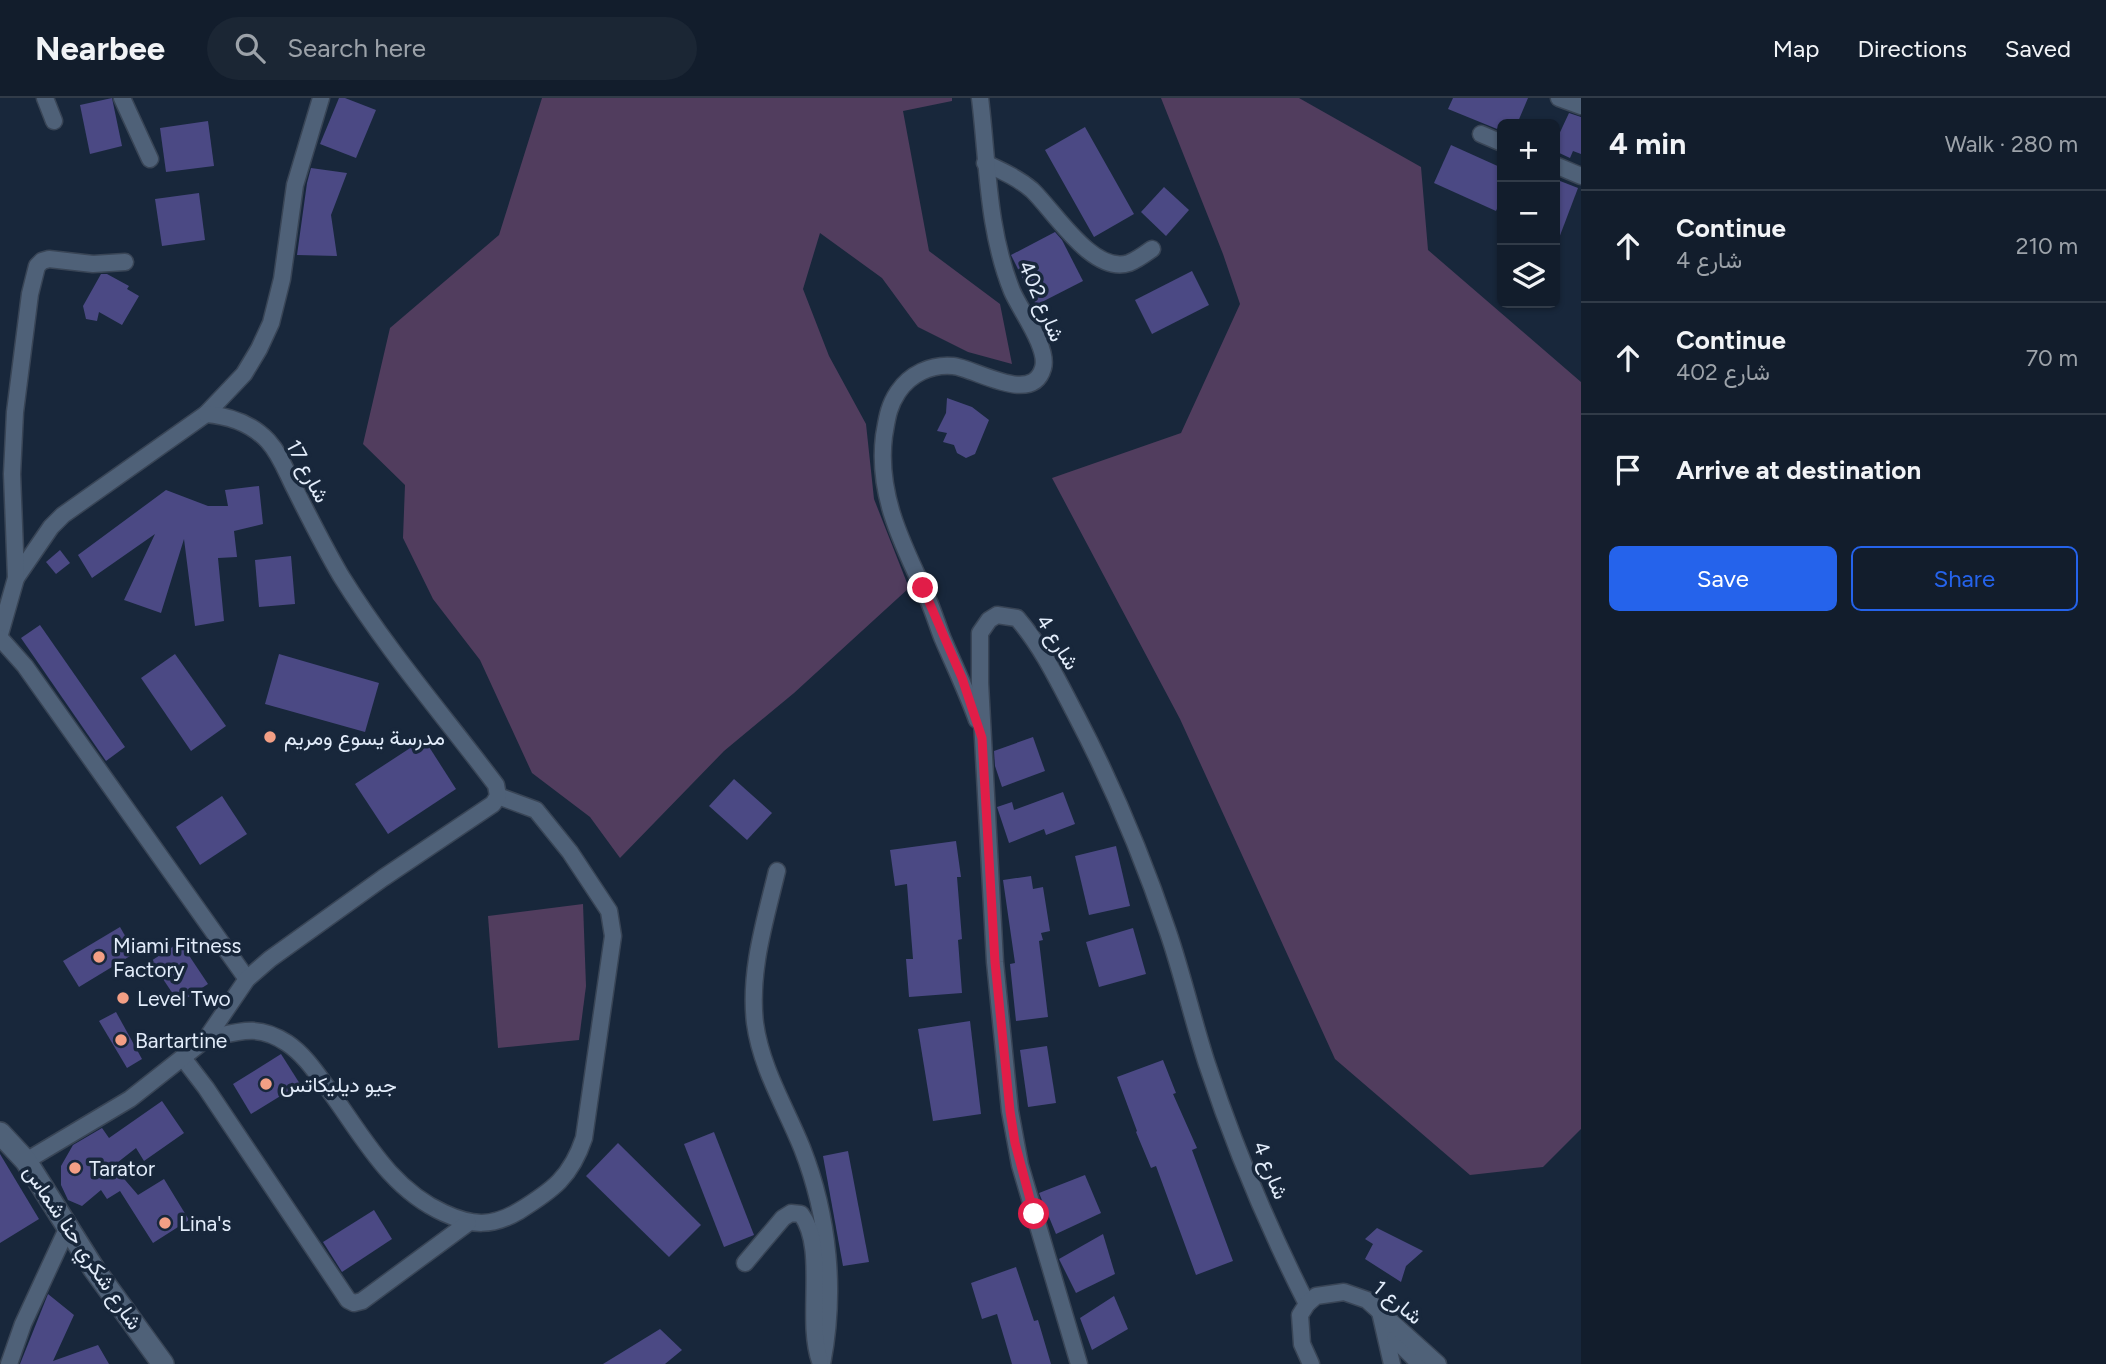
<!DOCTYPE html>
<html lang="en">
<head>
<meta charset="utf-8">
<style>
  body { margin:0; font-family:Figtree,Vazirmatn,sans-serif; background:#1b2634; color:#f1f3f6 }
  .controls { position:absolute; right:21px; top:21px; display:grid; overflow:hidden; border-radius:10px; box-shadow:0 2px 5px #0004 }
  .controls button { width:63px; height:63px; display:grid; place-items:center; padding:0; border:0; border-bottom:2px solid #313b48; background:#121d2c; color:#f1f3f6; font:35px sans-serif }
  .stop { position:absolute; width:21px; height:21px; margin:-16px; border:5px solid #e11d48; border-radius:50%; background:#fff }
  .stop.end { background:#e11d48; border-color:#fff; box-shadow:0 2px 7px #0008 }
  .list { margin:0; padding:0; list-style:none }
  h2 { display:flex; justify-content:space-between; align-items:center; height:91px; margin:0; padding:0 28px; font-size:30px }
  h2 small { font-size:23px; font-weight:400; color:#9ca2a9 }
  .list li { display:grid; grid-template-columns:46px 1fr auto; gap:21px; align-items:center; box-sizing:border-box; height:112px; padding:0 28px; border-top:2px solid #313b48 }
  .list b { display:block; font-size:26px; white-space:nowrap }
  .list p { margin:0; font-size:23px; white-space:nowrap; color:#9ca2a9 }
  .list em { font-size:23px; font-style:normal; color:#9ca2a9 }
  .actions { display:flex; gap:14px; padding:21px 28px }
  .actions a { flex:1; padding:16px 0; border:2px solid #2563eb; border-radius:10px; text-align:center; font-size:24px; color:#2563eb }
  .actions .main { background:#2563eb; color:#fff }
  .icon { flex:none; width:38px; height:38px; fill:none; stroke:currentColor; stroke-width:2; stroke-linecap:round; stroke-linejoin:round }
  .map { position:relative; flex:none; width:1581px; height:1266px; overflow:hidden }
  header { display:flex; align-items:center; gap:42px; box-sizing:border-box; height:98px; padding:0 35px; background:#121d2c; border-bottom:2px solid #313b48 }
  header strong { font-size:33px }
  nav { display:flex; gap:38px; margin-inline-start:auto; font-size:24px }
  .search { width:490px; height:63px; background:#1b2634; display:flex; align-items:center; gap:18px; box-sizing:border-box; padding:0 24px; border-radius:38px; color:#9ca2a9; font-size:26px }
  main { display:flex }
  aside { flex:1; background:#121d2c }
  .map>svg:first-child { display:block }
  .green { fill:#513d5e }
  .building { fill:#4b4984 }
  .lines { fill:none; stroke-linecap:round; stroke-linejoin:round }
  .street-casing { stroke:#394556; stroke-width:19 }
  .secondary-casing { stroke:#394556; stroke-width:24 }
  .street { stroke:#4f6178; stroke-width:16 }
  .secondary { stroke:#4f6178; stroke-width:21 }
  .route { stroke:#e11d48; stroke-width:9 }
  .poi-dot { fill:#f39f85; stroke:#18273b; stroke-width:2.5 }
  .labels { text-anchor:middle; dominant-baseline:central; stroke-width:7; stroke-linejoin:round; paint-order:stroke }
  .street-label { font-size:21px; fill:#e2ecfa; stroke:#18273b }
  .poi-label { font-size:21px; fill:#e2ecfa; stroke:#18273b; text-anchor:start }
</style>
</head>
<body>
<header>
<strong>Nearbee</strong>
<div class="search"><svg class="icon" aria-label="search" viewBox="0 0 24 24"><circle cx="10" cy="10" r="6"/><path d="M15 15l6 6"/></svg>Search here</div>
<nav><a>Map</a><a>Directions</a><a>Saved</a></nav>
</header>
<main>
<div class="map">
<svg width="1581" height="1266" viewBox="0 0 1581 1266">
  <rect width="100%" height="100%" fill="#18273b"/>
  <g class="green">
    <polygon points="542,0 952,0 952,3 903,13 929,153 1000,206 1012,266 968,254 918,229 882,180 820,135 803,191 829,258 866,326 874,401 909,490 794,595 724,653 620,760 590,719 532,675 480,562 433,501 403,440 405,387 363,346 390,230 499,137"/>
    <polygon points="1161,0 1299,0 1421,69 1428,152 1581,284 1581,1031 1543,1069 1470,1077 1335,961 1180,621 1052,380 1181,335 1240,206 1223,156"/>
    <polygon points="583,806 586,888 579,942 498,950 488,818"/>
  </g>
  <g class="building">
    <polygon points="112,0 122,48 90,56 80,7"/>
    <polygon points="339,0 345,0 376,12 356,60 320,46"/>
    <polygon points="1453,0 1528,0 1517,26 1502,26 1502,33 1448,11"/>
    <polygon points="1569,15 1581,19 1581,56 1573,53 1570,60 1555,53 1555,45"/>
    <polygon points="208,23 214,68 166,74 160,30"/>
    <polygon points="1085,29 1134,116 1094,139 1045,52"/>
    <polygon points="1451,47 1502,70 1502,100 1496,113 1434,85"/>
    <polygon points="311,70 347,75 331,117 337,158 297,157 307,85"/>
    <polygon points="1555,81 1578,90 1556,148 1555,148"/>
    <polygon points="1164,89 1189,112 1166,138 1141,114"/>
    <polygon points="199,95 205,142 162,148 155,101"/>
    <polygon points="1055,134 1062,142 1083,183 1036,207 1011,157"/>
    <polygon points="1192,173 1209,207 1152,236 1135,202"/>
    <polygon points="101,176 107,176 129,188 127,191 139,198 122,227 99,214 97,223 86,221 83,208"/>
    <polygon points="947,300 972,309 989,322 975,356 966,360 957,355 954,347 943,344 947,335 937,333 946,315"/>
    <polygon points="259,388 263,426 234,433 237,459 218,460 224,523 195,528 184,441 161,515 124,502 155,436 92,480 78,457 166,392 208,408 228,408 225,392"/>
    <polygon points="60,452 70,465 56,476 46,464"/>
    <polygon points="291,458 295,506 259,509 255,462"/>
    <polygon points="40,527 125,649 106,663 21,540"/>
    <polygon points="175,556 226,628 191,653 141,580"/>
    <polygon points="279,556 379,585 365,634 265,606"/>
    <polygon points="1033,639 1045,673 1002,689 995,668 994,653"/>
    <polygon points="424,641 456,691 388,736 355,686"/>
    <polygon points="734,681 772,715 747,742 709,708"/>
    <polygon points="1063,694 1075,726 1046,737 1044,731 1009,745 997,709 1012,704 1014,712"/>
    <polygon points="222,698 247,736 200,767 176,729"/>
    <polygon points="956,743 961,779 957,779 962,841 958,842 962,895 909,899 906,861 913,861 907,786 895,788 890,752"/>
    <polygon points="1116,748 1130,808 1089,817 1075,758"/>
    <polygon points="1031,778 1033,791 1043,789 1050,833 1041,835 1043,842 1039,843 1048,919 1016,923 1010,866 1015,865 1003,782"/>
    <polygon points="120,829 135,855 79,889 63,863"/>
    <polygon points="1133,830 1146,876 1099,889 1086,844"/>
    <polygon points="180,844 208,886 179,905 151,863"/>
    <polygon points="116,914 142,961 127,970 99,923"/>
    <polygon points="970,923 981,1016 933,1023 918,931"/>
    <polygon points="1047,948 1056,1005 1028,1009 1020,952"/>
    <polygon points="281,956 300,986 251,1016 233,986"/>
    <polygon points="1163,962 1176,995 1173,996 1197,1050 1192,1052 1233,1163 1196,1177 1156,1068 1151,1070 1136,1034 1137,1033 1117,979"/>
    <polygon points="162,1003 184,1035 144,1063 136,1050 113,1068 138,1097 164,1081 189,1122 153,1145 120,1093 107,1101 101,1092 82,1108 68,1102 61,1087 61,1068 73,1047 102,1030 109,1040"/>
    <polygon points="714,1034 754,1137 724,1149 684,1046"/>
    <polygon points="618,1045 701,1127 669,1159 586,1078"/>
    <polygon points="848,1053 869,1164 843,1168 823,1058"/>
    <polygon points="0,1056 39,1121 0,1145"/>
    <polygon points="1085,1077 1101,1115 1056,1136 1039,1095"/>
    <polygon points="374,1112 392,1141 342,1174 323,1144"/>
    <polygon points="1377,1130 1423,1153 1406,1168 1401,1184 1365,1161 1373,1146 1365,1141"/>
    <polygon points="1103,1136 1115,1176 1076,1195 1059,1161"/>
    <polygon points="1016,1169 1034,1223 1038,1222 1051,1266 1012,1266 997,1216 982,1221 971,1185"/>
    <polygon points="48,1196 74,1217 53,1263 98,1247 109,1266 20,1266"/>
    <polygon points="1114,1198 1128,1231 1092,1252 1080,1220"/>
    <polygon points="660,1231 682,1252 665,1266 603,1266"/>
  </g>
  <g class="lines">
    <defs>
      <g id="street">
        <polyline points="45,0 54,23"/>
        <polyline points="122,0 150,61"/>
        <polyline points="1559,0 1581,8"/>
        <polyline points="1481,36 1502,45"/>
        <path d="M985,65C1002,73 1018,80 1032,92C1055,114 1093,177 1129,165C1137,162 1145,156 1152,151"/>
        <polyline points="1555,67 1581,78"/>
        <polyline points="16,480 51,429 63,417 206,316 244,276 259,251 271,225 282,181 295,87 321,0"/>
        <polyline points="0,536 16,480 12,376 15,314 30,196 37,168 42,163 49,161 93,166 125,164"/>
        <polyline points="0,540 25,568 247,881"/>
        <path d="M977,622C967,594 954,567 942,539C936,523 931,506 923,490C900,441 877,394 884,338C887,321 888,309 898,294C910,276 931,266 953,268C975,270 1032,308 1043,270C1049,250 1020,212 1012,193C987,131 988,65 980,0"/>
        <path d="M777,773C765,823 749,873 755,925C761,970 786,1010 802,1050C829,1119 836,1194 822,1266"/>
        <path d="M206,941C238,934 257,925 287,945C302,955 313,970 323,984C360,1032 386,1089 444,1115C472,1128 492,1129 519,1113C553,1092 571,1079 584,1040L613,838L609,813L570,754L536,712L498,698"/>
        <polyline points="183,960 206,990 348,1202 354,1205 362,1203 468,1125"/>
        <path d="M26,1063L130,1001L206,941L247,881L270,861L383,780L493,706L498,698L496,687C444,618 387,552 341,478C324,449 309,419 294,389C286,373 280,356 268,343C251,325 230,318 206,316"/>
        <path d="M745,1165L783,1120L791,1115L801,1116C827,1150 805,1221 820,1263"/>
        <polyline points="1380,1214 1392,1266"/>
        <polyline points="1395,1241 1420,1266"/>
        <polyline points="9,1266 23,1226 67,1131"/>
        <path d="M1079,1266L1020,1067L1010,1013L995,864L980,585V535L989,522L997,517L1017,520C1043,550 1059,585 1077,619C1113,688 1143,760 1168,834C1183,878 1193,923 1207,966C1234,1048 1268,1129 1307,1206"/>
        <polyline points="1311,1266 1302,1246 1300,1217 1307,1206 1316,1198 1344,1194 1367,1202 1438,1266"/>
      </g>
      <polyline id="secondary" points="0,1035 26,1063 94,1171 163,1266"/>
    </defs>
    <use href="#street" class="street-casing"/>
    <use href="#secondary" class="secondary-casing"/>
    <use href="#street" class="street"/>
    <use href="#secondary" class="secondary"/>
  </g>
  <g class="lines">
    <polyline class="route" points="923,490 962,580 982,640 995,864 1010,1013 1015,1045 1034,1116"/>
  </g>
  <g class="poi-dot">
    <circle cx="270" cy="639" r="7"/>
    <circle cx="99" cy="859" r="7"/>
    <circle cx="123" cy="900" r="7"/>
    <circle cx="121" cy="942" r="7"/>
    <circle cx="266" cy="986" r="7"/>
    <circle cx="75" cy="1070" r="7"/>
    <circle cx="165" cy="1125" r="7"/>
  </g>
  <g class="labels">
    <g class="street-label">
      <text transform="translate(1042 203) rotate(67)">شارع 402</text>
      <text transform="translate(308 373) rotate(62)">شارع 17</text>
      <text transform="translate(1058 544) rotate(58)">شارع 4</text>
      <text transform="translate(1271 1072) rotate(68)">شارع 4</text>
      <text transform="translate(83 1149) rotate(56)">شارع شكري حنا شماس</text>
      <text transform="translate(1398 1204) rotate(39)">شارع 1</text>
    </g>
    <g class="poi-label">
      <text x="284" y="639">مدرسة يسوع ومريم</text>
      <text x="113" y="847">Miami Fitness<tspan x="113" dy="24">Factory</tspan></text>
      <text x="137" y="900">Level Two</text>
      <text x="135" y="942">Bartartine</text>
      <text x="280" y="986">جيو ديليكاتس</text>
      <text x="89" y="1070">Tarator</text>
      <text x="179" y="1125">Lina's</text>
    </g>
  </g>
</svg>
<div class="controls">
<button>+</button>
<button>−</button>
<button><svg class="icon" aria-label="layers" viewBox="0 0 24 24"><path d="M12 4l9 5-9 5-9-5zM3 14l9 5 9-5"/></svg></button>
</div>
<div class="stop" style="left:1034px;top:1116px"></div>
<div class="stop end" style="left:923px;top:490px"></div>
</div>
<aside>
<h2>4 min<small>Walk · 280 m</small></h2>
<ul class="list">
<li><svg class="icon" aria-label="ahead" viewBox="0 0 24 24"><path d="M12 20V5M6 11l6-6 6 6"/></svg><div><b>Continue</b><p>شارع 4</p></div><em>210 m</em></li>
<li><svg class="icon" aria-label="ahead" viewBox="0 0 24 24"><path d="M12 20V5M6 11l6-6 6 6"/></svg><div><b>Continue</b><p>شارع 402</p></div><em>70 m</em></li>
<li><svg class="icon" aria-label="arrive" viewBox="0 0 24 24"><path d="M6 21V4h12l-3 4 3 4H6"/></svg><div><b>Arrive at destination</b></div></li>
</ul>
<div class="actions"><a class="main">Save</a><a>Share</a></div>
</aside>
</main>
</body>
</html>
